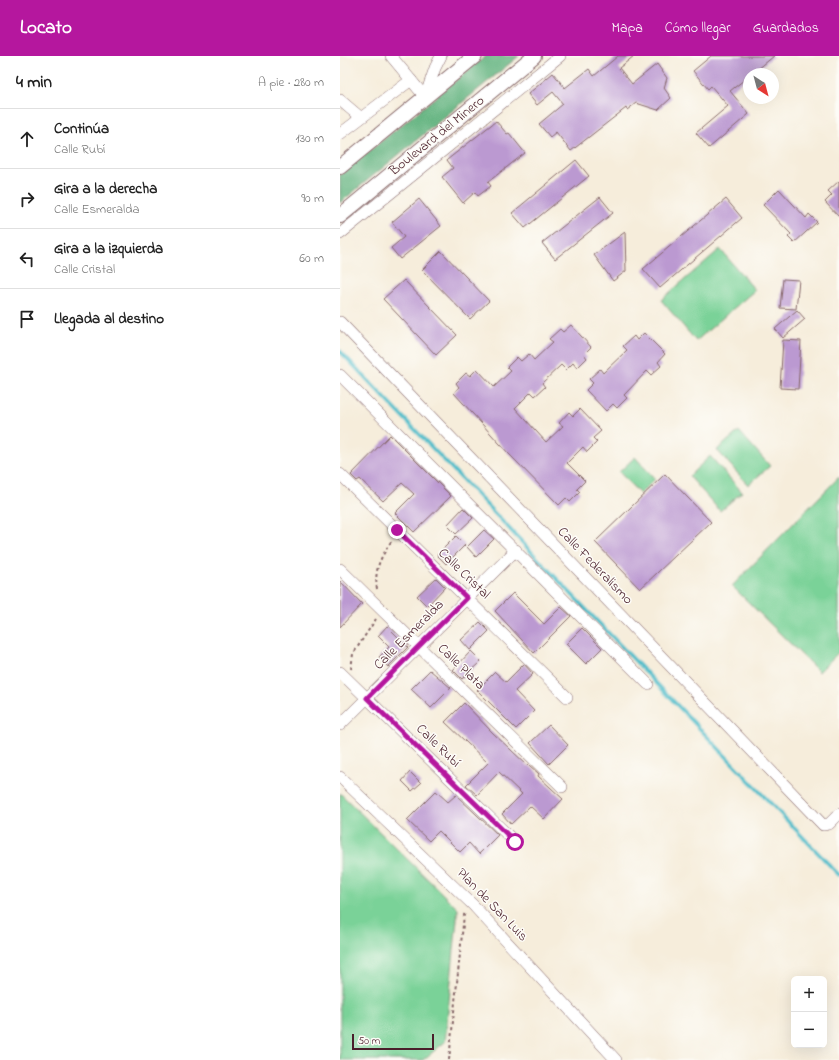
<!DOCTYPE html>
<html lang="es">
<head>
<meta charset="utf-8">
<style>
  body { margin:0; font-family:"Indie Flower",sans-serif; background:#f2f2f2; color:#222 }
  .controls { position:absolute; right:12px; bottom:12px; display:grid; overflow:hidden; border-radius:6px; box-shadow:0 4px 16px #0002 }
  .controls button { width:36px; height:36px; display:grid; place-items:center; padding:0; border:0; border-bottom:1px solid #e0e0e0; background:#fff; color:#222; font:20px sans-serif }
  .compass { position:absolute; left:403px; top:12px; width:36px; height:36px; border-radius:50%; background:#fff; box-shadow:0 4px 16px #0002; rotate:144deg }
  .scale { position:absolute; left:12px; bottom:10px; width:82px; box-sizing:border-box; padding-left:4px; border:2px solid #4a1f2b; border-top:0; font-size:11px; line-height:14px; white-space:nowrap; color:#4a1f2b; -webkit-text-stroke:3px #fdfcf7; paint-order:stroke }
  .stop { position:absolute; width:12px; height:12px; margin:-9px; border:3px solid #b5179e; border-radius:50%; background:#fff }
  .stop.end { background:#b5179e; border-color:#fff; box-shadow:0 1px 4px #0008 }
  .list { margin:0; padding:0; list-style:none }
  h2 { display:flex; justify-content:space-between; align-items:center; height:52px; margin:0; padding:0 16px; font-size:17px }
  h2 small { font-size:13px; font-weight:400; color:#767676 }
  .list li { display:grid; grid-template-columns:26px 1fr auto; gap:12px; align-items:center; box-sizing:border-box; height:60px; padding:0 16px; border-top:1px solid #e0e0e0 }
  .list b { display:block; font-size:15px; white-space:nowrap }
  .list p { margin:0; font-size:13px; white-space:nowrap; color:#767676 }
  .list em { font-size:13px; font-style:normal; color:#767676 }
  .icon { flex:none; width:22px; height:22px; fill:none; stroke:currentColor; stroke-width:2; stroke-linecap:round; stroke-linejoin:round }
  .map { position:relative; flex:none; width:499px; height:1004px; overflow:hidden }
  header { display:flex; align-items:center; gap:24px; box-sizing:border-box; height:56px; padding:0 20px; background:#b5179e; color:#fff }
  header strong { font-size:19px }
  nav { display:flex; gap:22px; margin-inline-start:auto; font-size:14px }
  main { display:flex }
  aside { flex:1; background:#fff }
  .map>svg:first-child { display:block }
  .green { fill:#7ad298; stroke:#627862 }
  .forest { fill:#63b480; stroke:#566a56 }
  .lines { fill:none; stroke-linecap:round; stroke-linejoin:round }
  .stream { stroke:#51becb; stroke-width:3.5 }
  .building { fill:#bb99d1 }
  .minor-casing { stroke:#866769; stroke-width:12 }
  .major-casing { stroke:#866769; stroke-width:16 }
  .path { stroke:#866769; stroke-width:2; stroke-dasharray:3 3; stroke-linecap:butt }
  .minor { stroke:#fff; stroke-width:11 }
  .major { stroke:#fff; stroke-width:14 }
  .route { stroke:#b5179e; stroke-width:5 }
  .labels { text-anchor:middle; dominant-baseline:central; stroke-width:3; stroke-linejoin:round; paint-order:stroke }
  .street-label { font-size:14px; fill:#4a1f2b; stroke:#fdfcf7 }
</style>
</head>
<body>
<header>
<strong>Locato</strong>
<nav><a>Mapa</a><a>Cómo llegar</a><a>Guardados</a></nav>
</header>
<main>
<aside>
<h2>4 min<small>A pie · 280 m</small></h2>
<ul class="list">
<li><svg class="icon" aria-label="ahead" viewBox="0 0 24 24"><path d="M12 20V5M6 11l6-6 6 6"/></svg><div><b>Continúa</b><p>Calle Rubí</p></div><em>130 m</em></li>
<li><svg class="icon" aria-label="right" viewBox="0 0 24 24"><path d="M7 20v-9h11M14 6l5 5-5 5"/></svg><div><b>Gira a la derecha</b><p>Calle Esmeralda</p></div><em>90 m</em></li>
<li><svg class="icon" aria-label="left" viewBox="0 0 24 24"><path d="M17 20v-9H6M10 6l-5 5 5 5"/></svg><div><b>Gira a la izquierda</b><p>Calle Cristal</p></div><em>60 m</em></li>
<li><svg class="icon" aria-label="arrive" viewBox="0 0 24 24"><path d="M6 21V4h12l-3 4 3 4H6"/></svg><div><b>Llegada al destino</b></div></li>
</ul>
</aside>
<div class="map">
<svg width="499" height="1004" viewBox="0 0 499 1004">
  <rect width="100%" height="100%" fill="#fdfcf7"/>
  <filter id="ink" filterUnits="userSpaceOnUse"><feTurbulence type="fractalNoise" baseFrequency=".025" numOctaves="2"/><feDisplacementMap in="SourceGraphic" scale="8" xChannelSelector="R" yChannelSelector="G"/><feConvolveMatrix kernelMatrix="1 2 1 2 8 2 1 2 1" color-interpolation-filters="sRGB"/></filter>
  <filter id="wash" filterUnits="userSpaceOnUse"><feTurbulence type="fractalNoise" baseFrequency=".012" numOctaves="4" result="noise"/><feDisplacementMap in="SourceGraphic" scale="16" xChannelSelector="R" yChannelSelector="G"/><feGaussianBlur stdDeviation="0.9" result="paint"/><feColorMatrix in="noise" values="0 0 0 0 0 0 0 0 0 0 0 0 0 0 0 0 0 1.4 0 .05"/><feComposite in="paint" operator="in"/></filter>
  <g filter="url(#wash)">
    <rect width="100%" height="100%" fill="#f6eddb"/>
    <g class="green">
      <polygon points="380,193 415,234 356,285 321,244"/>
      <polygon points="399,375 430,410 408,429 377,394"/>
      <polygon points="370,400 402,436 380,455 349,420"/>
      <polygon points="295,401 315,423 300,438 279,416"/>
      <polygon points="499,421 499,596 479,616 392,530"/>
      <polygon points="0,737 118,853 105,986 83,1004 0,1004"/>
    </g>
    <polygon class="forest" points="146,0 179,0 0,147 0,119"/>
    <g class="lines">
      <polyline class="stream" points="0,295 499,819"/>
    </g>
    <g id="blocks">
      <g class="building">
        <polygon points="278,0 294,0 279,12 292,28 317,8 327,22 324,32 331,42 318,54 296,47 287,54 286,52 231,95 216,76 210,81 199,68 223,48 213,36 197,49 188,38 213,17 225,32 249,13 254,20"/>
        <polygon points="371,0 434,0 412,18 409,18 409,20 390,35 409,58 369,92 356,77 388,50 371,30 368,33 353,15"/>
        <polygon points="156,65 167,78 169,77 185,97 148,126 151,130 138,140 135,136 123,147 102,121 113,112 107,104"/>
        <polygon points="236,104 249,120 185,172 172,157"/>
        <polygon points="499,125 499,161 485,146 492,139 488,135"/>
        <polygon points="439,133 466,162 469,158 477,166 454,187 448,181 451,178 423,149"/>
        <polygon points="260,141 273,157 215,203 202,187"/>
        <polygon points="79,143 101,170 60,203 51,192 64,181 52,166"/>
        <polygon points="386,143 402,162 320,232 303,213"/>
        <polygon points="285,176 286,215 273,225 254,199"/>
        <polygon points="101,195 149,245 130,263 82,214"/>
        <polygon points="443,223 459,224 456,253 440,252"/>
        <polygon points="64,224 117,279 96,299 43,243"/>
        <polygon points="457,254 465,263 443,282 435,273"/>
        <polygon points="231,269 251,291 244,298 247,302 237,312 233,307 226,314 221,309 202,327 205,331 195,340 191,336 175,352 206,386 223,370 219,367 229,356 233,360 240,353 261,375 253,382 257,386 247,396 243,391 227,407 245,425 237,433 240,436 230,446 226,442 219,449 169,398 114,337 119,331 116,327 126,317 130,320 137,313 154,331 171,315 167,311 177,301 181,305 189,298 194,304 213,286 209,283 220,273 223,276"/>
        <polygon points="304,277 325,298 318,306 321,310 311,319 307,315 284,339 287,342 277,352 273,348 266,355 246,334 253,327 249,323 260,313 263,317 287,294 283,290 294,280 297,284"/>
        <polygon points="443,284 461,285 458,333 440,332"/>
        <polygon points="50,379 111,440 74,476 55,457 74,438 62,427 43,445 20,423 17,425 11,419"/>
        <polygon points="325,418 371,466 300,533 255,486"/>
        <polygon points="123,452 133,462 116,478 107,469"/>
        <polygon points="144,474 154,483 136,501 127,491"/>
        <polygon points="116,480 125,489 106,508 97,499"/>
        <polygon points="96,522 105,531 87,550 77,540"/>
        <polygon points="0,525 22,548 0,571"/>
        <polygon points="173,537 204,568 221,551 231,560 194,597 155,555"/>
        <polygon points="140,566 149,575 130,594 121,584"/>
        <polygon points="47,570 68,591 48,611 39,601 49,591 38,580"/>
        <polygon points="242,572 262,592 246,608 226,588"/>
        <polygon points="131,595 141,605 122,623 113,614"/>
        <polygon points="184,608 193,618 175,635 194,655 176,673 137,634 155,616 166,626"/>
        <polygon points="90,614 111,632 91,652 71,633"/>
        <polygon points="124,647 153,677 188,710 189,709 199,718 198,720 223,743 204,763 190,750 171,768 162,758 182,738 159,716 137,739 126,729 148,707 105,666"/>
        <polygon points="209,669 228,689 209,708 190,687"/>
        <polygon points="70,716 81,727 72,735 62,725"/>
        <polygon points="96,735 108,746 116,739 158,779 139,798 129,787 120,796 99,775 89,785 67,764"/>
      </g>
    </g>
  </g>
  <g filter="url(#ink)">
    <use href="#blocks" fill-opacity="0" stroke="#866769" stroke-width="1"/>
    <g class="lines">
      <defs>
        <g id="minor">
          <polyline points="51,0 85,41"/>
          <polyline points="85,41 95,12 101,0"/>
          <polyline points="0,44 20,61"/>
          <polyline points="0,78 71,24"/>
          <polyline points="0,178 220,0"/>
          <polyline points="0,266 483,769 489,768 499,758"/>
          <polyline points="0,319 308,628"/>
          <polyline points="0,418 227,641"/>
          <polyline points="0,513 222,731"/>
          <polyline points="0,616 175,786"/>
          <polyline points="0,669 176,494"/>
          <polyline points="0,721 133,849 276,1004"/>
        </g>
        <g id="major">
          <polyline points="0,111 135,0"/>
          <polyline points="0,160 194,0"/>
        </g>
      </defs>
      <use href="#minor" class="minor-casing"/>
      <use href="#major" class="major-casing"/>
      <g class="path">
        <path d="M37,533C34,511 41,502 52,484"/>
        <polyline points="11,613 13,598 36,563"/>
        <polyline points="109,1004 124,859 125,857"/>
      </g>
      <use href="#minor" class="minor"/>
      <use href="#major" class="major"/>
    </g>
  </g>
  <g class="lines" filter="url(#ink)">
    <polyline class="route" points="57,474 127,542 27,642 175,786"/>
  </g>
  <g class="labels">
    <g class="street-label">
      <text transform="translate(97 80) rotate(-39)">Boulevard del Minero</text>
      <text transform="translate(255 510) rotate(46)">Calle Federalismo</text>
      <text transform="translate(124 518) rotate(44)">Calle Cristal</text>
      <text transform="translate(69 579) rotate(-45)">Calle Esmeralda</text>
      <text transform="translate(121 611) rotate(44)">Calle Plata</text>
      <text transform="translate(98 690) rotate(44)">Calle Rubí</text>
      <text transform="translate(152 849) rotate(46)">Plan de San Luis</text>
    </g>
  </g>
</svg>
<div class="controls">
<button>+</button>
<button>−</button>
</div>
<svg class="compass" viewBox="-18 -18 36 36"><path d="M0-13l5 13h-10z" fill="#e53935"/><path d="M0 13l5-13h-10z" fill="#767676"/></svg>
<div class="scale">50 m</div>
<div class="stop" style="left:175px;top:786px"></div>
<div class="stop end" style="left:57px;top:474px"></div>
</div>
</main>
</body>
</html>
